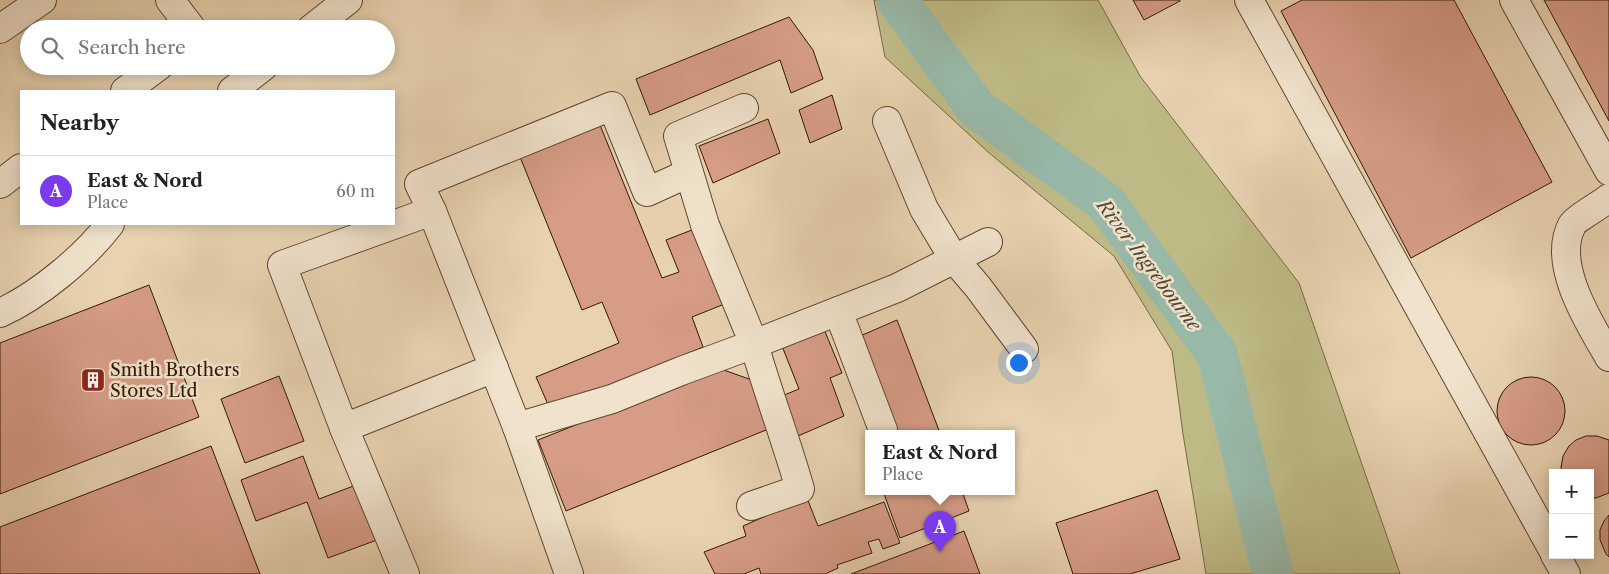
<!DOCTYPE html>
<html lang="en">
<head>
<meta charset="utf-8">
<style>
  body { margin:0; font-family:"Libre Caslon Text",serif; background:#f6f6f6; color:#222 }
  .controls { position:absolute; right:15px; bottom:15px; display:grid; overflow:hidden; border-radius:0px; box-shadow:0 2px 12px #0003 }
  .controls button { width:45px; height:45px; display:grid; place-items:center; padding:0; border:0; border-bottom:1px solid #e0e0e0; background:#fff; color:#222; font:25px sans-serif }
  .you { position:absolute; left:1018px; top:362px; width:18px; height:18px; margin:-12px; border:4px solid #fff; border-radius:50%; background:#1a73e8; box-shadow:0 0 0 8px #1a73e833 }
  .badge { display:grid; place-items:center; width:32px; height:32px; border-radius:50%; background:#7c3aed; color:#fff; font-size:16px; font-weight:700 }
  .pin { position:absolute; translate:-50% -41px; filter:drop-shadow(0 1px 2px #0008) }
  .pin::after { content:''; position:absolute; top:26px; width:18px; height:15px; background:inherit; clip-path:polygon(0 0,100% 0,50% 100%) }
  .popup { position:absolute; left:865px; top:430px; width:150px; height:65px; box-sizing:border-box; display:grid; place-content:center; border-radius:0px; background:#fff; filter:drop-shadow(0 1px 4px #0005); font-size:16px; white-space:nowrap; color:#767676 }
  .popup b { font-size:19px; color:#222 }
  .popup::after { content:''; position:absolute; left:50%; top:100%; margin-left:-10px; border:10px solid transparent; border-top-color:#fff }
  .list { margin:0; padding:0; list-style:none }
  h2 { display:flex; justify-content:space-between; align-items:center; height:65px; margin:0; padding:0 20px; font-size:21px }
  h2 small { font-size:16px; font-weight:400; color:#767676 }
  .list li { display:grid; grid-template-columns:32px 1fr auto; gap:15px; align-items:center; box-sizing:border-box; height:70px; padding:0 20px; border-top:1px solid #e0e0e0 }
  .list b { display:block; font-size:19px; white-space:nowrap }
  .list p { margin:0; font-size:16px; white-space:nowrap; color:#767676 }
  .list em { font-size:16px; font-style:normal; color:#767676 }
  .icon { flex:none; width:28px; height:28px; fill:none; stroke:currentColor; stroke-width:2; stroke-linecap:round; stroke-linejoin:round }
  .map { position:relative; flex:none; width:1609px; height:574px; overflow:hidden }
  .search { position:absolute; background:#fff; box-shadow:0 2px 12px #0003; left:20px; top:20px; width:375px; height:55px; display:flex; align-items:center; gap:12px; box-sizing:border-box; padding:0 18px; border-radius:28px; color:#767676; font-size:19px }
  .panel { position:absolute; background:#fff; box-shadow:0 2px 12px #0003; left:20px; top:90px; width:375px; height:135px; border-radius:0px }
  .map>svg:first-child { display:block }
  .green { fill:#beba86; stroke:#786944 }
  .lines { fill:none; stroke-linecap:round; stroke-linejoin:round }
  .river { stroke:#98b8a8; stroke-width:41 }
  .building { fill:#d69c86; stroke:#321801 }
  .minor-casing { stroke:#60462d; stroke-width:30 }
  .minor { stroke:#f0e2cc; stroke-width:28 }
  .labels { text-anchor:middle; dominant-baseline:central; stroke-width:5; stroke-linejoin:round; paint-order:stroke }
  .poi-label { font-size:18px; fill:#321801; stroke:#f0e2cc; text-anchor:start }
  .water-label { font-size:19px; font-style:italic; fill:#514833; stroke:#f0e2cc }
</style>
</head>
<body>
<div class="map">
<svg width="1609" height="574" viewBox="0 0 1609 574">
  <rect width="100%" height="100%" fill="#e8d2b0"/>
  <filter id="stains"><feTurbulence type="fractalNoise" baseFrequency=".004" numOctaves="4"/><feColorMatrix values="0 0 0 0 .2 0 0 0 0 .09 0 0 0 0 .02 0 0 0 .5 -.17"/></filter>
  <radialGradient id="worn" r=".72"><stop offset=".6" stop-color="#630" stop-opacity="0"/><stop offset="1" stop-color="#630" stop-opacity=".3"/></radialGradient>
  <polygon class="green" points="874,0 1098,0 1140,76 1299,283 1400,574 1206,574 1183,434 1172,351 1114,256 988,152 885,57"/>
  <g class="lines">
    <polyline class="river" points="897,0 976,108 1105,202 1217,354 1273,574"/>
  </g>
  <g class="building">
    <polygon points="1133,0 1180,0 1180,1 1144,20"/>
    <polygon points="1302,0 1454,0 1552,182 1411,258 1281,11"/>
    <polygon points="1544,0 1609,0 1609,121"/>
    <polygon points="789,17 813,50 823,79 791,93 780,60 650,115 636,79"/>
    <polygon points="832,95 842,129 810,143 799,110"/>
    <polygon points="768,119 780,153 713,183 699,146"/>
    <polygon points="598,120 662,278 679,272 666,240 697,228 727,303 692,317 703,347 550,409 536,377 619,343 602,302 582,310 518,152"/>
    <polygon points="149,285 199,417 0,494 0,343"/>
    <polygon points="897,320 940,433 895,433 858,337"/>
    <polygon points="824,329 842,373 830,378 844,416 798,436 782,396 799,389 782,346"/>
    <polygon points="718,368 752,380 771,428 566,511 538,440"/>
    <polygon points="279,376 304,441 245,463 221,399"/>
    <circle cx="1531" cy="411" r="34"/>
    <polygon points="1586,436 1597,436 1609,440 1609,493 1596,498 1590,498 1590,473 1562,473 1561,467 1563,456 1569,446 1576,440"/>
    <polygon points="211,446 260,574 0,574 0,527"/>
    <polygon points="303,456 319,499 356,485 377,540 328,558 307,502 256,521 241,480"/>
    <polygon points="1157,490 1180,559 1130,574 1073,574 1056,523"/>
    <polygon points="883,491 962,491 969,511 900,538"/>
    <polygon points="807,498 818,526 884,502 900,543 883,549 879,539 868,542 872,553 837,565 838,568 825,574 761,574 759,568 744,574 715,574 704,552 746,536 743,526"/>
    <polygon points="1609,515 1609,557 1606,554 1600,540 1600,530 1604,521"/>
    <polygon points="964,531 980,574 851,574"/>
  </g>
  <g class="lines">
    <defs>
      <g id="minor">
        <polyline points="170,0 192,29"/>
        <polyline points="1249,0 1553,550"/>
        <polyline points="1514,0 1609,171"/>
        <polyline points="0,29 42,0"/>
        <polyline points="311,29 348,0"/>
        <polyline points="125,91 159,66"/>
        <polyline points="232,91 264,66"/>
        <polyline points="887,121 924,209 954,259 978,287 1024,349"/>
        <polyline points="0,184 21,168"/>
        <path d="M1609,198C1602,204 1575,219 1572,225C1551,264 1590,324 1609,357"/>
        <polyline points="432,211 419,184 612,106 647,192 689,173"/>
        <polyline points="838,311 883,430"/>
        <path d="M0,313C38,296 85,257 110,224"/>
        <polyline points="517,427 612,399 681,371 754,344 705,225 678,136 744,108"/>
        <polyline points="344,428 494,368"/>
        <path d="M751,506L800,489C786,440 768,393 754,344L897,288L988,242"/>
        <polyline points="1555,555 1566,574"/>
        <polyline points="405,574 344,428 282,265 432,211 517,427 569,574"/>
      </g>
    </defs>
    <use href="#minor" class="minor-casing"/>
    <use href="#minor" class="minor"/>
  </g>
  <defs>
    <symbol id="building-square" viewBox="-11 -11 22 22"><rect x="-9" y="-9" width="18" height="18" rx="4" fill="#8f2418" stroke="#f0e2cc"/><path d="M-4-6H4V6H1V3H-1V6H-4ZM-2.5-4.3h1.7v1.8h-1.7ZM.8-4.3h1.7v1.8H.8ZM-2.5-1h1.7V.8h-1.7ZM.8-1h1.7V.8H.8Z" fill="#fff"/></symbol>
  </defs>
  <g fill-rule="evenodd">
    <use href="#building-square" x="79" y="366" width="28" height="28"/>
  </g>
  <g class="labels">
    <g class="poi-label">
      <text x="110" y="370">Smith Brothers<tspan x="110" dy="21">Stores Ltd</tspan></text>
    </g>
    <g class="water-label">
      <text transform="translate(1149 265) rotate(53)">River Ingrebourne</text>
    </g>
  </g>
  <rect width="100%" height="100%" filter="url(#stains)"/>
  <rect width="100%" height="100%" fill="url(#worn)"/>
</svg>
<div class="controls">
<button>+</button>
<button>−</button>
</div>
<div class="you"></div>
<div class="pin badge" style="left:940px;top:552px">A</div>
<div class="popup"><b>East &amp; Nord</b>Place</div>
<div class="search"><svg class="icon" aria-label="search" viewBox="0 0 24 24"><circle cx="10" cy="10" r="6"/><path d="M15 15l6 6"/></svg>Search here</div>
<section class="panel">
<h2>Nearby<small></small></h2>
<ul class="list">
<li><span class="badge">A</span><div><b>East &amp; Nord</b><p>Place</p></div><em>60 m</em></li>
</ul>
</section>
</div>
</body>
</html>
